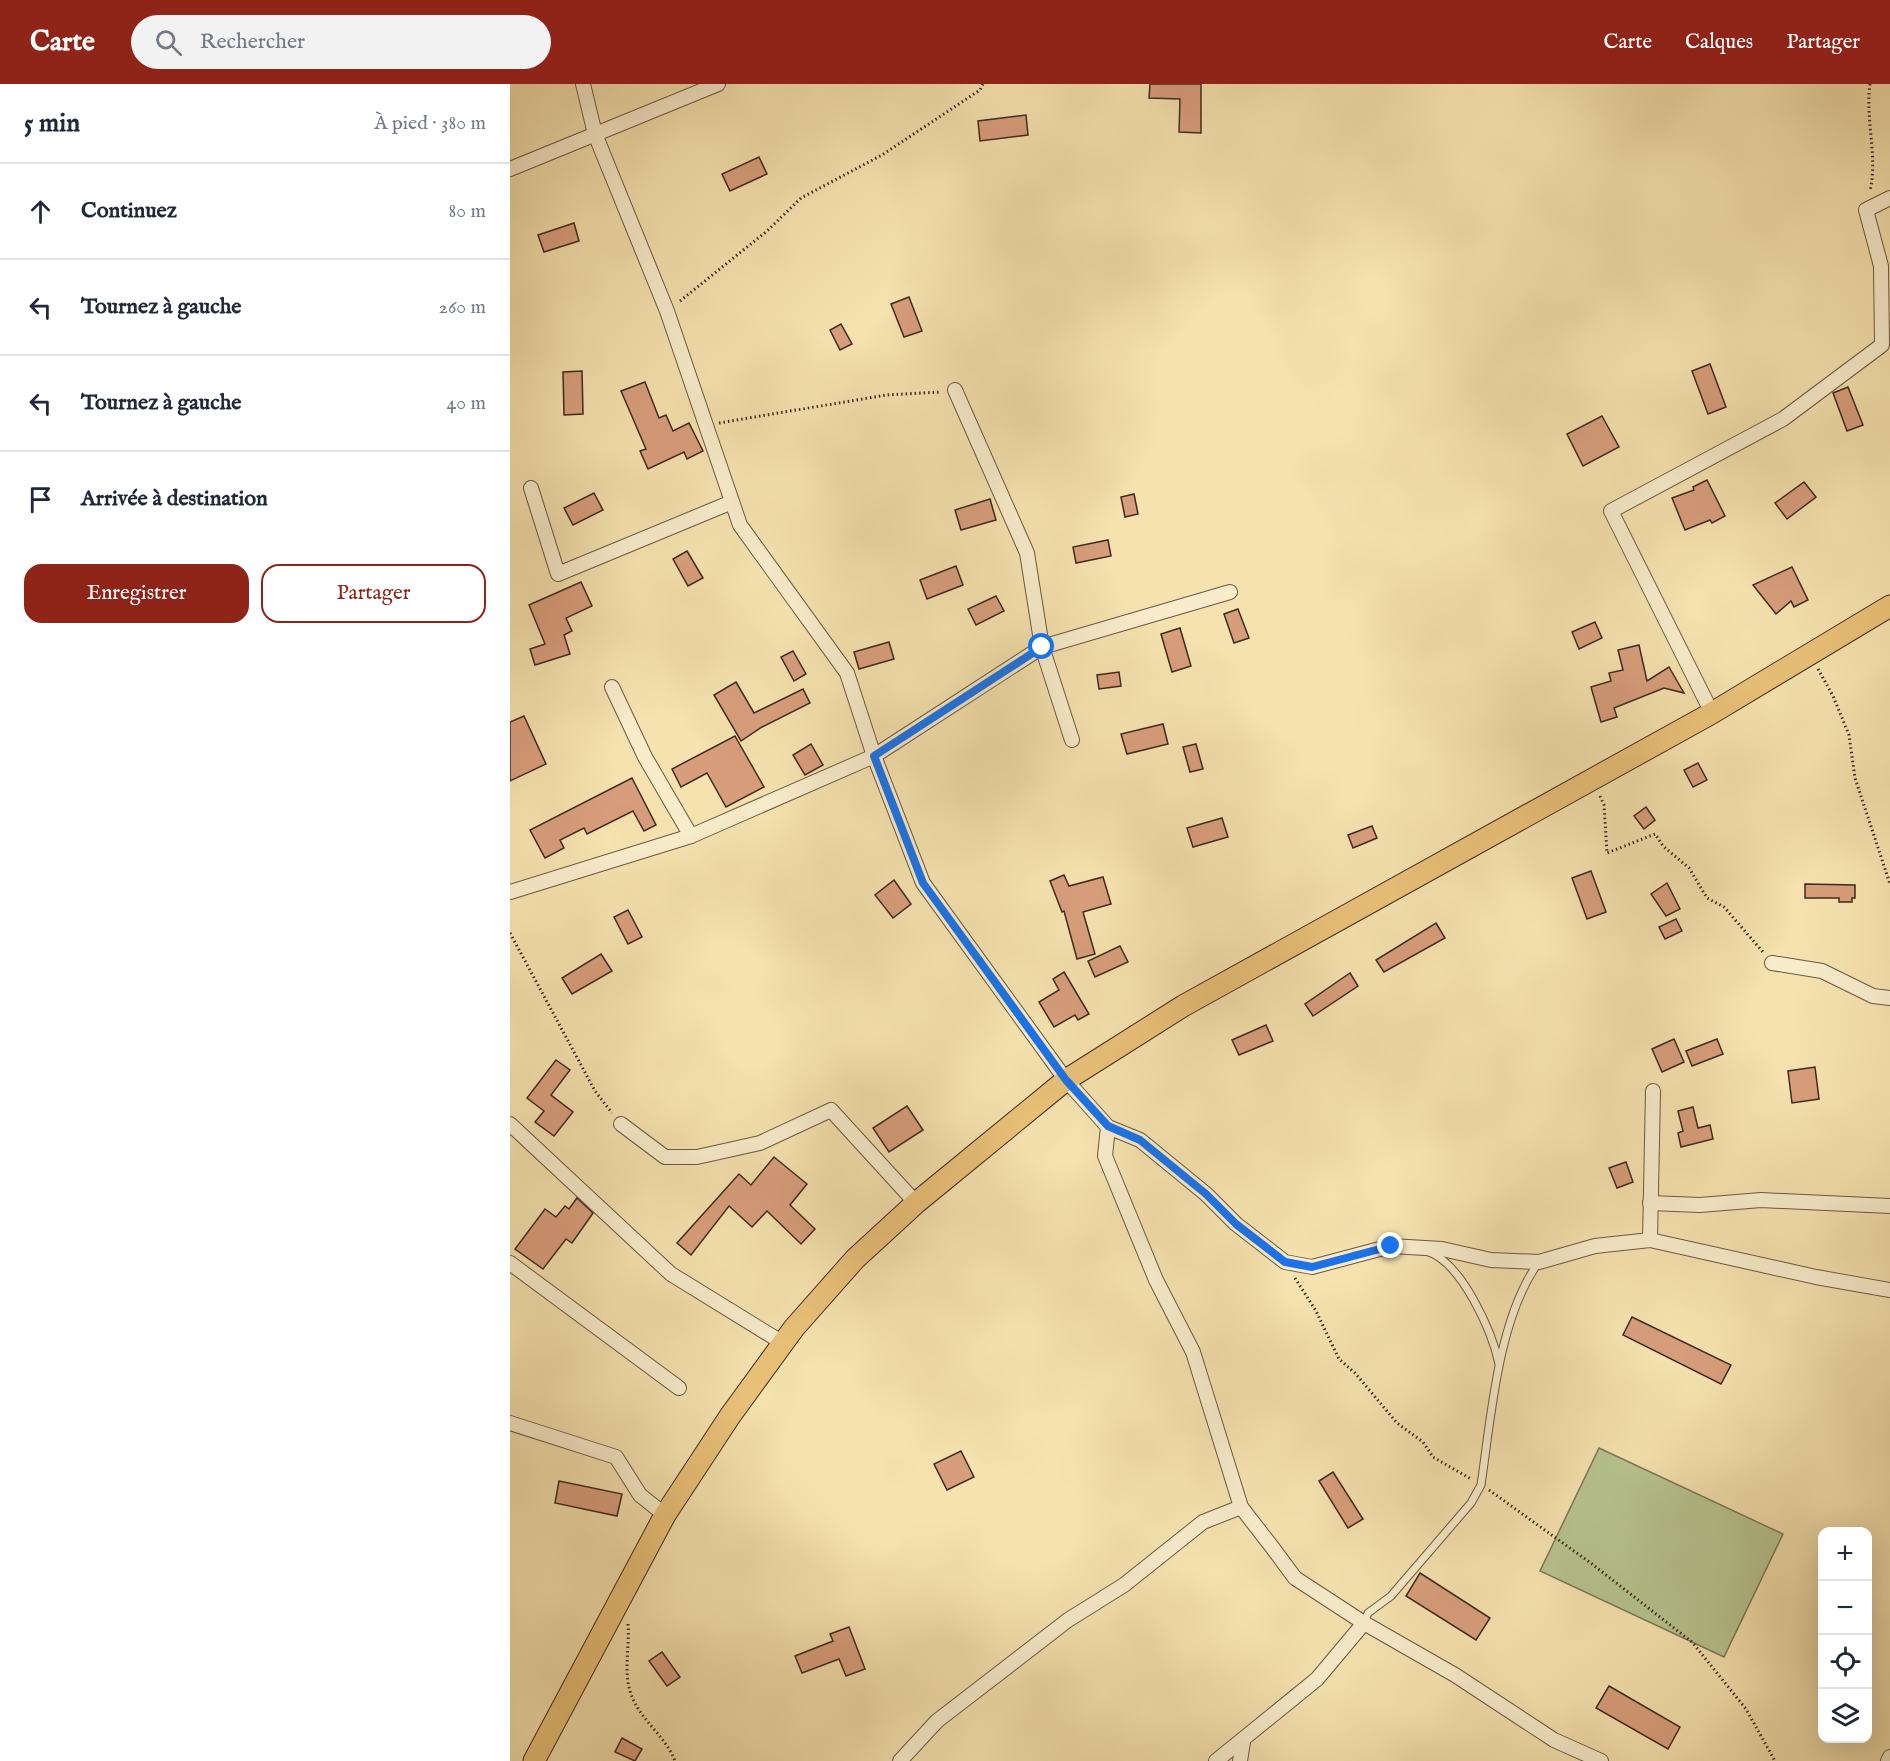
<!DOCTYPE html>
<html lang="fr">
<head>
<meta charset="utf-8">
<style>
  body { margin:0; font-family:"IM FELL English",serif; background:#f2f2f3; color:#1f2937 }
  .controls { position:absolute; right:18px; bottom:18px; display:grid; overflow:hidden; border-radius:12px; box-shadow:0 6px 24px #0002 }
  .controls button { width:54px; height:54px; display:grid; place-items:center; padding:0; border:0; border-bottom:2px solid #e0e1e3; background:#fff; color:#1f2937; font:30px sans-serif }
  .stop { position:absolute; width:18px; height:18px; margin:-14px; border:4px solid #1a73e8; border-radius:50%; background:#fff }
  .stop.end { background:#1a73e8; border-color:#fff; box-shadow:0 2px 6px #0008 }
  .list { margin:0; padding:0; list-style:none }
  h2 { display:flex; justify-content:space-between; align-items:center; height:78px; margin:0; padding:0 24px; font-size:26px }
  h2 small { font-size:20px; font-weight:400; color:#747a83 }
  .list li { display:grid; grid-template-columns:39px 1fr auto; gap:18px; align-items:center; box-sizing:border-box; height:96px; padding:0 24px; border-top:2px solid #e0e1e3 }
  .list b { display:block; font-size:22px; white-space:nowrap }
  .list em { font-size:20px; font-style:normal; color:#747a83 }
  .actions { display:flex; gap:12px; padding:18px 24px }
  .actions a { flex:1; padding:14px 0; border:2px solid #8f2418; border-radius:18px; text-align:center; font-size:21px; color:#8f2418 }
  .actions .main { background:#8f2418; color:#fff }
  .icon { flex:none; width:33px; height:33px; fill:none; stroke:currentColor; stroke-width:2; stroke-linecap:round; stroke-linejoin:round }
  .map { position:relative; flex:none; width:1380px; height:1677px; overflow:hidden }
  header { display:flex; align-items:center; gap:36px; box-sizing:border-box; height:84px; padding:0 30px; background:#8f2418; color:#fff }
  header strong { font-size:28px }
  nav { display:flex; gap:33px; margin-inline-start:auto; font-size:21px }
  .search { width:420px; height:54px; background:#f2f2f3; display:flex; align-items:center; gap:15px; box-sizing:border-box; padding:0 21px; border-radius:33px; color:#747a83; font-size:22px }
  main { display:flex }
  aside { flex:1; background:#fff }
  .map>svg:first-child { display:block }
  .green { fill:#b7c48f; stroke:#7b7756; stroke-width:1.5 }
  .building { fill:#d89e7c; stroke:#3f2a1e; stroke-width:1.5 }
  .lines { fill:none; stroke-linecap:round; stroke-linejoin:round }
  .service-casing { stroke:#6c5842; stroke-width:9 }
  .minor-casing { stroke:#6c5842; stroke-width:16 }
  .primary-casing { stroke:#3f2a1e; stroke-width:23 }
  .path { stroke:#3f2a1e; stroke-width:3; stroke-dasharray:1.5 3; stroke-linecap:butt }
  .service { stroke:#f8eccb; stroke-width:7 }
  .minor { stroke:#f8eccb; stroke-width:14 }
  .primary { stroke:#eac178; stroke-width:21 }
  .route { stroke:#1a73e8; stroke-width:8 }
</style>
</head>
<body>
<header>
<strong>Carte</strong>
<div class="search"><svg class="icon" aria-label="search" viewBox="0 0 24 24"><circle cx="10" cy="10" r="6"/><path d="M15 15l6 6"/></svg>Rechercher</div>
<nav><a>Carte</a><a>Calques</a><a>Partager</a></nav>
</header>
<main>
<aside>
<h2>5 min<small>À pied · 380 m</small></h2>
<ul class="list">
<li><svg class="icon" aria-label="ahead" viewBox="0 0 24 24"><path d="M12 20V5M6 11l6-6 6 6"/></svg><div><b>Continuez</b></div><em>80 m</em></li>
<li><svg class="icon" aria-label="left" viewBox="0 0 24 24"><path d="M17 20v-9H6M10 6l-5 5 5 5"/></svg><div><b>Tournez à gauche</b></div><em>260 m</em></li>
<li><svg class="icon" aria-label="left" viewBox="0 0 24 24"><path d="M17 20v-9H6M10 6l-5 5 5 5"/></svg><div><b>Tournez à gauche</b></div><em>40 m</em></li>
<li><svg class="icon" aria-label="arrive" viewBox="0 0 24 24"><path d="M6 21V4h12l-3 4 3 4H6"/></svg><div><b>Arrivée à destination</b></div></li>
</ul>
<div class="actions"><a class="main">Enregistrer</a><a>Partager</a></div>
</aside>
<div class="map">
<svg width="1380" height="1677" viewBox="0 0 1380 1677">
  <rect width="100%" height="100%" fill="#f5e2af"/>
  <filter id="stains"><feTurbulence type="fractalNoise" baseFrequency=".00333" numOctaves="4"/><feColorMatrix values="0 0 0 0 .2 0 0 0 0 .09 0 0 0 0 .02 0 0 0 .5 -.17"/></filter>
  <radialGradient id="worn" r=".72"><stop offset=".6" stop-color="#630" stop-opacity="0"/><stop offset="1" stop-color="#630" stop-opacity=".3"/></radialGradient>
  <polygon class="green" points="1089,1364 1273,1450 1214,1573 1030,1487"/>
  <g class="building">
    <polygon points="640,0 691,0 691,49 669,48 670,15 639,14"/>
    <polygon points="516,31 518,51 470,57 468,37"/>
    <polygon points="249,73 257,90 220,107 212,90"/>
    <polygon points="64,139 69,157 34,168 28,151"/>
    <polygon points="399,213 412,247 394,253 381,220"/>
    <polygon points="331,240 342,260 330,266 320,246"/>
    <polygon points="1200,280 1216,323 1198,330 1182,287"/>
    <polygon points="72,287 73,330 54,331 53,288"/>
    <polygon points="135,298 149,334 156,331 163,347 179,339 193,367 177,375 174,368 138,385 130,367 136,365 111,307"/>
    <polygon points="1338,303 1353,341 1337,347 1323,309"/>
    <polygon points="1092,332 1109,363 1073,382 1057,350"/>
    <polygon points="1197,396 1215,432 1202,439 1200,436 1175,446 1162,414 1184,406 1183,403"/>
    <polygon points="1294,398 1306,413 1277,435 1265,419"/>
    <polygon points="84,409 93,426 63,441 54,424"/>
    <polygon points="624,410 628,430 615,433 611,413"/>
    <polygon points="480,415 486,436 451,446 445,426"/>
    <polygon points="598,456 601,472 566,479 563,463"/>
    <polygon points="177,467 193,494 178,502 163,475"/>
    <polygon points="446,482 453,501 417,515 410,496"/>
    <polygon points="1282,483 1298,516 1284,523 1281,517 1266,530 1243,501"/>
    <polygon points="71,498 82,522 56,534 62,547 54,551 60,570 25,581 20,565 35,560 19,521"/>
    <polygon points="486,512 494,527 466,541 458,525"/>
    <polygon points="728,525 739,554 724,559 714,530"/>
    <polygon points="1085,538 1092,554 1069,565 1062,548"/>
    <polygon points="670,544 681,582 662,588 651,550"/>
    <polygon points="379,558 384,575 349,585 344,568"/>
    <polygon points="1129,561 1137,597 1159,583 1174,609 1154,604 1104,624 1107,633 1091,638 1081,603 1101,597 1099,589 1113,586 1108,566"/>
    <polygon points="283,567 296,590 284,597 271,573"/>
    <polygon points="609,588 611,602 589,605 587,591"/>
    <polygon points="226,598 244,629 293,605 300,619 252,643 231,657 204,611"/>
    <polygon points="14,632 36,680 0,697 0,638"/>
    <polygon points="653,640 658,660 617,670 611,650"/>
    <polygon points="225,652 254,703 216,723 197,689 171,703 162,685"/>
    <polygon points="301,660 313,681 295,691 283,671"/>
    <polygon points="686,660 693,685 680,688 673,663"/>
    <polygon points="1188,679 1197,696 1183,703 1174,686"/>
    <polygon points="122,694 146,741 134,747 123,727 77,750 74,744 50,756 54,764 35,774 20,746"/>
    <polygon points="1136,723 1145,736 1134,745 1124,732"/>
    <polygon points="712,734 718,753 683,763 677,744"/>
    <polygon points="862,742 867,754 843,764 838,751"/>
    <polygon points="1081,787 1096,828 1077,835 1062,794"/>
    <polygon points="554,791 559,802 593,793 601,820 573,828 585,870 567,875 554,827 552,828 540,797"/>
    <polygon points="384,796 401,820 383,834 365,811"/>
    <polygon points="1157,799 1170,825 1156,832 1141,810"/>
    <polygon points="1295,800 1345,801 1345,814 1342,814 1342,818 1329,818 1329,814 1295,814"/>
    <polygon points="118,826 132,853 118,860 104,833"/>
    <polygon points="1166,835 1172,847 1155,855 1149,843"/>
    <polygon points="926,839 935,854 874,888 866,876"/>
    <polygon points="610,862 618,878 585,893 578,877"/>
    <polygon points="91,870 102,887 62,910 52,894"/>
    <polygon points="554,888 579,930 568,936 565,931 544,943 529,918 549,906 543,895"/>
    <polygon points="840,889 848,902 803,932 795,920"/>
    <polygon points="756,941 763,957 729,971 722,956"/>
    <polygon points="1164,955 1174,978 1152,988 1142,965"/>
    <polygon points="1207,955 1213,970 1182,982 1176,967"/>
    <polygon points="46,976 60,986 41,1011 63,1028 44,1052 25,1038 34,1027 17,1014"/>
    <polygon points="1305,983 1309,1015 1282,1019 1278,987"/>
    <polygon points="397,1022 413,1046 379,1068 363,1044"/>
    <polygon points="1183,1023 1188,1044 1200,1041 1203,1055 1171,1063 1168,1049 1173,1047 1168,1027"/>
    <polygon points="264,1073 297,1100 280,1121 305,1145 291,1160 257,1127 242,1143 219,1122 181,1171 167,1159 229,1090 241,1101"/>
    <polygon points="1116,1078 1123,1098 1107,1104 1099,1084"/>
    <polygon points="67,1114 83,1129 62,1159 56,1155 33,1185 5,1165 35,1125 46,1133 55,1122 59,1125"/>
    <polygon points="1122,1233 1221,1281 1211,1300 1113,1251"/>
    <polygon points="451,1367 464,1393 437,1406 424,1380"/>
    <polygon points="823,1388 853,1435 838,1444 809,1397"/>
    <polygon points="49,1397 112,1410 107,1432 45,1419"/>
    <polygon points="910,1489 980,1534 966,1556 896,1512"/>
    <polygon points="339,1543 355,1585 336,1592 329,1575 292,1589 285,1572 323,1557 320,1550"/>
    <polygon points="152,1568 170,1593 157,1602 139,1577"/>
    <polygon points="1099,1602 1170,1643 1158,1665 1086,1624"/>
    <polygon points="112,1654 132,1665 125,1677 105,1668"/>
  </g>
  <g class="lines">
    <defs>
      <g id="service">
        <path d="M919,1168C952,1180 982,1247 989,1280"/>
        <path d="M854,1539L858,1529L881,1512L961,1419L971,1401C981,1334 988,1233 1029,1178"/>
      </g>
      <g id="minor">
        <polyline points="73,0 85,50 157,227 230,441 337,589 364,672 413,799 556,996 598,1043 630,1056 696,1110 726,1140 775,1178 802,1183 881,1162 932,1165 981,1176 1029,1178 1085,1162 1140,1156 1306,1193 1380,1206"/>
        <polyline points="0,85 208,0"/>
        <polyline points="445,306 517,469 532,563 562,656"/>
        <polyline points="21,404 48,490 222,418"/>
        <polyline points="102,603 135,673 181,752"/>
        <polyline points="1202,629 1101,427 1273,335 1372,261 1371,182 1356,126 1380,114"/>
        <polyline points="0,808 181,752 364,672 532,563 720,508"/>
        <polyline points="1262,879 1312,887 1363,912 1380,914"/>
        <polyline points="0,1040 161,1190 273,1259"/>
        <polyline points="111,1040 155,1073 187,1073 250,1059 321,1026 406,1119"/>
        <polyline points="598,1043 595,1072 646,1196 683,1268 731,1423 762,1463 785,1494 854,1539 945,1591 1044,1656 1091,1677"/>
        <polyline points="1140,1119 1190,1121 1251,1116 1380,1122"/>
        <polyline points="1140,1156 1143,1007"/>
        <polyline points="0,1179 169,1304"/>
        <polyline points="0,1339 106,1373 130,1411 155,1431"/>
        <polyline points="390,1677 427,1637 558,1536 614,1501 693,1438 731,1423"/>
        <polyline points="706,1677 807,1595 854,1539"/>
        <polyline points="730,1677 733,1658"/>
        <polyline points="1378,1677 1380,1673"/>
      </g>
      <polyline id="primary" points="24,1677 155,1431 220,1332 284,1244 345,1175 406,1119 556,996 673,922 1202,629 1380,522"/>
    </defs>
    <use href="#service" class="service-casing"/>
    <use href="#minor" class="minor-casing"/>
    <use href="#primary" class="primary-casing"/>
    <g class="path">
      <path d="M1360,0C1355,36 1368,72 1360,107"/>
      <polyline points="170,217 257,147 291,114 372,71 470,6 473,0"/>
      <polyline points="209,339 376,311 431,308"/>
      <polyline points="1308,585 1323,612 1339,651 1345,694 1380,800"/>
      <polyline points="1090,712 1094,721 1097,769 1145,750 1153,762 1179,784 1197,814 1214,823 1253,868"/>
      <polyline points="0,849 85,1007 102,1029"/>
      <polyline points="785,1194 806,1227 829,1275 845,1289 887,1339 913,1358 923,1373 961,1395"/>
      <polyline points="979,1406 1082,1480 1182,1558 1236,1625 1265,1677"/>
      <path d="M118,1540C120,1566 112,1591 123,1615C133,1638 156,1653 165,1677"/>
    </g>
    <use href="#service" class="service"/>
    <use href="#minor" class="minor"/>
    <use href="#primary" class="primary"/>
  </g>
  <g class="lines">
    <polyline class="route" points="532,563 364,672 413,799 556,996 598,1042 630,1056 696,1110 726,1140 775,1178 802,1183 881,1162"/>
  </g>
  <rect width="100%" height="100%" filter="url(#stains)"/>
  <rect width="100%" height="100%" fill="url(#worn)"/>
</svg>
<div class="controls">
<button>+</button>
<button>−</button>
<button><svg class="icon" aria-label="locate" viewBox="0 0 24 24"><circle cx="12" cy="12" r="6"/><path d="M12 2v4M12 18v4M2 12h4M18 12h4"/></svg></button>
<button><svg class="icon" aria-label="layers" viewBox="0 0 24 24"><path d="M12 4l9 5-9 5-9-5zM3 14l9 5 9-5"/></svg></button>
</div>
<div class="stop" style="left:532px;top:563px"></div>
<div class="stop end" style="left:881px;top:1162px"></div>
</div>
</main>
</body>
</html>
